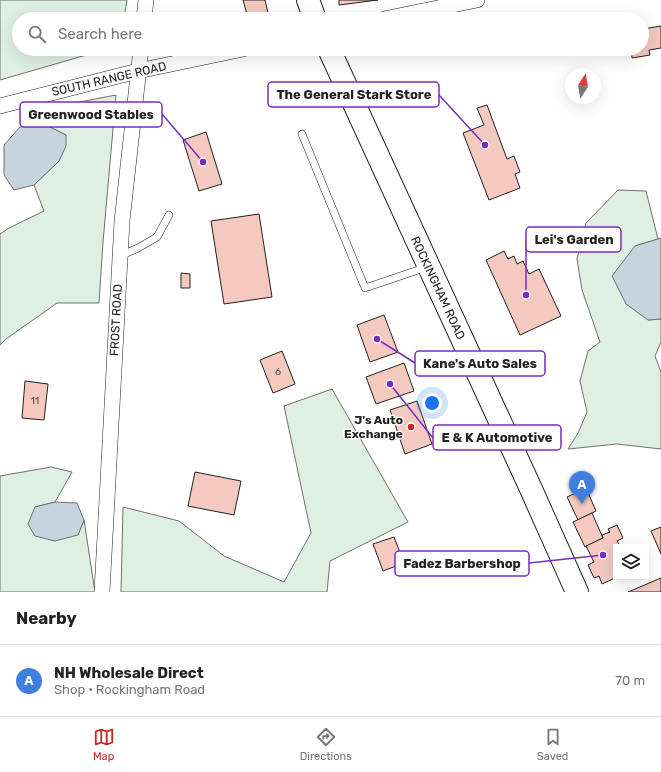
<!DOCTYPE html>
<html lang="en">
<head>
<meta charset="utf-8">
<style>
  body { margin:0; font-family:Rubik,sans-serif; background:#f2f2f2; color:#222 }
  .controls { position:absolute; right:12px; bottom:12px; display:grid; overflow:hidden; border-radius:0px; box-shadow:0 4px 16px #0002 }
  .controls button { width:36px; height:36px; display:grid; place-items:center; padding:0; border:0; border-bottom:1px solid #e0e0e0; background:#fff; color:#222; font:20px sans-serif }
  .compass { position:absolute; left:565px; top:68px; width:36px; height:36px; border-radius:50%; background:#fff; box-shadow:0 4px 16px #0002; rotate:12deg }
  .you { position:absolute; left:432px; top:403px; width:14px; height:14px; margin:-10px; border:3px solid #fff; border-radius:50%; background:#1a73e8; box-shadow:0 0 0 6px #1a73e833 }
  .badge { display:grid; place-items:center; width:26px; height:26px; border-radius:50%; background:#c62828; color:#fff; font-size:13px; font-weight:700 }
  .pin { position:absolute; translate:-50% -33px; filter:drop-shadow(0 1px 2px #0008) }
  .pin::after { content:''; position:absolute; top:21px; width:14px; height:12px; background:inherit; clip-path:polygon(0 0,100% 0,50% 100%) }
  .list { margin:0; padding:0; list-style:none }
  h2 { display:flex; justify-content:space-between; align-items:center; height:52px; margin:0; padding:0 16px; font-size:17px }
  h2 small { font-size:13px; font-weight:400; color:#767676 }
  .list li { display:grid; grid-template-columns:26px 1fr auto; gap:12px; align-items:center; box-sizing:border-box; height:72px; padding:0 16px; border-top:1px solid #e0e0e0 }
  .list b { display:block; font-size:15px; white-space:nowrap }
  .list p { margin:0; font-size:13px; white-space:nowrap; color:#767676 }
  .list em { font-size:13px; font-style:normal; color:#767676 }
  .icon { flex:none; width:22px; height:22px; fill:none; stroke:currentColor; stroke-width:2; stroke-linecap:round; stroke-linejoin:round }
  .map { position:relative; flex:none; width:661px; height:592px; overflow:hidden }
  .search { position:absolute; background:#fff; box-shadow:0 4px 16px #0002; left:12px; right:12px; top:12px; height:44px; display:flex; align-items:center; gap:10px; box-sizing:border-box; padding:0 14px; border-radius:22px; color:#767676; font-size:15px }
  .sheet { height:124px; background:#fff }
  nav { display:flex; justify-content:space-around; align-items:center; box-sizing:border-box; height:56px; border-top:1px solid #e0e0e0; background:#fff; font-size:11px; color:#767676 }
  nav a { display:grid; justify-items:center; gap:2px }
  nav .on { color:#c62828 }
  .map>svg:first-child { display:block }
  .green { fill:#e0efe3; stroke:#6f6f6f }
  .water { fill:#c7d3dd; stroke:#6f6f6f }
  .building { fill:#f3c9c0; stroke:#222 }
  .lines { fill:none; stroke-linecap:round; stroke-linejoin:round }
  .service-casing { stroke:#222; stroke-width:8 }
  .minor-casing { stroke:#222; stroke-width:16 }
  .primary-casing { stroke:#222; stroke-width:24 }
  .service { stroke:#fff; stroke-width:7 }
  .minor { stroke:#fff; stroke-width:15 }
  .primary { stroke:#fff; stroke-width:22 }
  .poi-dot { fill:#c62828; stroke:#fff; stroke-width:1.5 }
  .labels { text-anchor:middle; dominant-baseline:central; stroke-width:3; stroke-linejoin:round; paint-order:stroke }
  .number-label { font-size:10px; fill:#564c4a }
  .street-label { font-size:12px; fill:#222; stroke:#fff }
  .poi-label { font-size:12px; font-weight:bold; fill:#222; stroke:#fff; text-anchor:end }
  .leader { fill:none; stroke:#7b2cbf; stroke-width:1.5 }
  .callout-dot { fill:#7b2cbf; stroke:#fff; stroke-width:1.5 }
  .callout { fill:#fff; stroke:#7b2cbf; stroke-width:1.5 }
  .callout-label { font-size:13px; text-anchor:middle; font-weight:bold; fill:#222 }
</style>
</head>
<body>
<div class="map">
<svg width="661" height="592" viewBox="0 0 661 592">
  <rect width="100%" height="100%" fill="#fff"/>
  <g class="green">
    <polygon points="0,0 127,0 124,19 19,19 19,49 107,49 0,80"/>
    <polygon points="116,95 103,242 99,303 57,303 6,339 0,345 0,234 9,228 44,211 34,185 59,161 66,135 46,125 53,107"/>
    <polygon points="618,190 646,191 658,239 635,246 648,320 661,319 661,342 655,356 661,372 661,449 617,444 568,449 578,433 587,412 580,381 588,351 600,342 582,290 577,259 586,223"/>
    <polygon points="332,389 408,522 330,561 327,592 121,592 123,507 179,521 224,556 284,582 311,533 284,406"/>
    <polygon points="51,467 72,472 55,502 35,507 78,535 84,520 95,592 0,592 0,476"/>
  </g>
  <g class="water">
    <polygon points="46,125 66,135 66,146 59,161 34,185 14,190 4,175 4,145 20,127"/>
    <polygon points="661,238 661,319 648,320 626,304 612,276 635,246"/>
    <polygon points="55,502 77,503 84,520 78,535 55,541 35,536 28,524 35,507"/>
  </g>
  <g class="building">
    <polygon points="243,0 265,0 268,13 248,18"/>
    <polygon points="339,0 378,0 339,5"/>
    <polygon points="661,26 661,48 649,50 650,55 632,58 631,49 642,49 642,36 644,36 643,29"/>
    <polygon points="487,105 507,159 514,156 520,172 515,174 520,188 489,200 463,133 484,125 477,108"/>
    <polygon points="206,132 222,184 199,191 183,140"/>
    <polygon points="259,214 272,297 224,304 211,221"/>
    <polygon points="504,251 508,259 514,256 517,264 523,261 529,274 539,269 561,316 520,335 486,260"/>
    <polygon points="181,273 190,274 190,288 181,288"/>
    <polygon points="384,315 398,352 370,362 357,325"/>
    <polygon points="282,351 295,384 273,393 260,360"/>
    <polygon points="404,363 414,391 376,404 366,377"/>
    <polygon points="25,381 48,384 44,420 22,418"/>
    <polygon points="417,401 432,444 405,454 390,410"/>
    <polygon points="195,472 241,481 234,515 188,506"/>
    <polygon points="586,488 596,511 578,520 567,497"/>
    <polygon points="592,513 603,538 585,547 573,522"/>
    <polygon points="617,525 623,538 617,541 621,547 616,547 616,577 617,577 602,584 599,576 594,578 588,565 594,562 586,546 603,538 602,535 610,532 608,529"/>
    <polygon points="661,527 661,554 651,531"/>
    <polygon points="394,537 404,563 383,571 373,544"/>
    <polygon points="661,578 661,592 628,592"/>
  </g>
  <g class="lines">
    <defs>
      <g id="service">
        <polyline points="302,134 365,288 427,267"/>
        <polyline points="120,256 138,248 157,237 169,215"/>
      </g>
      <g id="minor">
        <polyline points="144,19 146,0"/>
        <polyline points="384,19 477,0"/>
        <polyline points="0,106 138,71 243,49"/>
        <polyline points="102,592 122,221 141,49"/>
      </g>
      <g id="primary">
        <polyline points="308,0 315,19"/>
        <polyline points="329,49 531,489 577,592"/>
      </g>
    </defs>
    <use href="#service" class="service-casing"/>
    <use href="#minor" class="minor-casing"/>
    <use href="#primary" class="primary-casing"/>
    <use href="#service" class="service"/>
    <use href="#minor" class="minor"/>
    <use href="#primary" class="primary"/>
  </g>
  <circle class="poi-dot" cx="411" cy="427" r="4"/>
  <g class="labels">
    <g class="number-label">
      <text x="278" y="372">6</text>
      <text x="35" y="401">11</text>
    </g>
    <g class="street-label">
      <text transform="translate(109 79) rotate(-13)">SOUTH RANGE ROAD</text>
      <text transform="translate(438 288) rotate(65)">ROCKINGHAM ROAD</text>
      <text transform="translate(116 320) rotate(-87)">FROST ROAD</text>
    </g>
    <g class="poi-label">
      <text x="403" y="420">J's Auto<tspan x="403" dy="14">Exchange</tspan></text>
    </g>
  </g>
  <path class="leader" d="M485 145L439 95M203 162L162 114M526 295L526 240M377 339L415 363M390 384L433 438M603 555L529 563"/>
  <g class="callout-dot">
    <circle cx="485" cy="145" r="4"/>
    <circle cx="203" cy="162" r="4"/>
    <circle cx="526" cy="295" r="4"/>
    <circle cx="377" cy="339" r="4"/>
    <circle cx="390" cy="384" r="4"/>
    <circle cx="603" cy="555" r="4"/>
  </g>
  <g class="callout">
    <rect x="268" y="82" width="171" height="25" rx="4"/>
    <rect x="20" y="102" width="142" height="25" rx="4"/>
    <rect x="526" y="227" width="95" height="25" rx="4"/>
    <rect x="415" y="351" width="130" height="25" rx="4"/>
    <rect x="433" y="425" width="128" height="25" rx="4"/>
    <rect x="395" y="551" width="134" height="25" rx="4"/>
  </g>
  <g class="callout-label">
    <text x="354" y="99">The General Stark Store</text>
    <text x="91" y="119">Greenwood Stables</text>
    <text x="574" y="244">Lei's Garden</text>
    <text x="480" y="368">Kane's Auto Sales</text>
    <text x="497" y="442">E &amp; K Automotive</text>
    <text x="462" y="568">Fadez Barbershop</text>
  </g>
</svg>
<div class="controls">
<button><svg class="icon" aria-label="layers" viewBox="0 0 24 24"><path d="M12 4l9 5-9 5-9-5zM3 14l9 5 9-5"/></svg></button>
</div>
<svg class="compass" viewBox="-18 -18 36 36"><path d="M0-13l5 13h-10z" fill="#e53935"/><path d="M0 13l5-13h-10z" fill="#767676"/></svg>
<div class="you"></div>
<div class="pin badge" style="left:582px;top:504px;background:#3f7fe0">A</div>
<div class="search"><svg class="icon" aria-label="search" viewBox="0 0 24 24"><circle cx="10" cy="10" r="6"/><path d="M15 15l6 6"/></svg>Search here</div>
</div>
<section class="sheet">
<h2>Nearby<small></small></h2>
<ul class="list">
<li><span class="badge" style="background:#3f7fe0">A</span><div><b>NH Wholesale Direct</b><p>Shop · Rockingham Road</p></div><em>70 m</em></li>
</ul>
</section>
<nav>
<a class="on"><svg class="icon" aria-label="map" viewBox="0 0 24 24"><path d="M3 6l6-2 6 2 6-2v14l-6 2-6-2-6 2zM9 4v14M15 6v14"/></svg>Map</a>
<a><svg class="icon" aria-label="directions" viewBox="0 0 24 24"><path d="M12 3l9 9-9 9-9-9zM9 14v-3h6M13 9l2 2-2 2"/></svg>Directions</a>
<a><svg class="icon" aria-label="saved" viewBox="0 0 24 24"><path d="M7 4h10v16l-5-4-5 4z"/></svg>Saved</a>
</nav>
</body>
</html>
